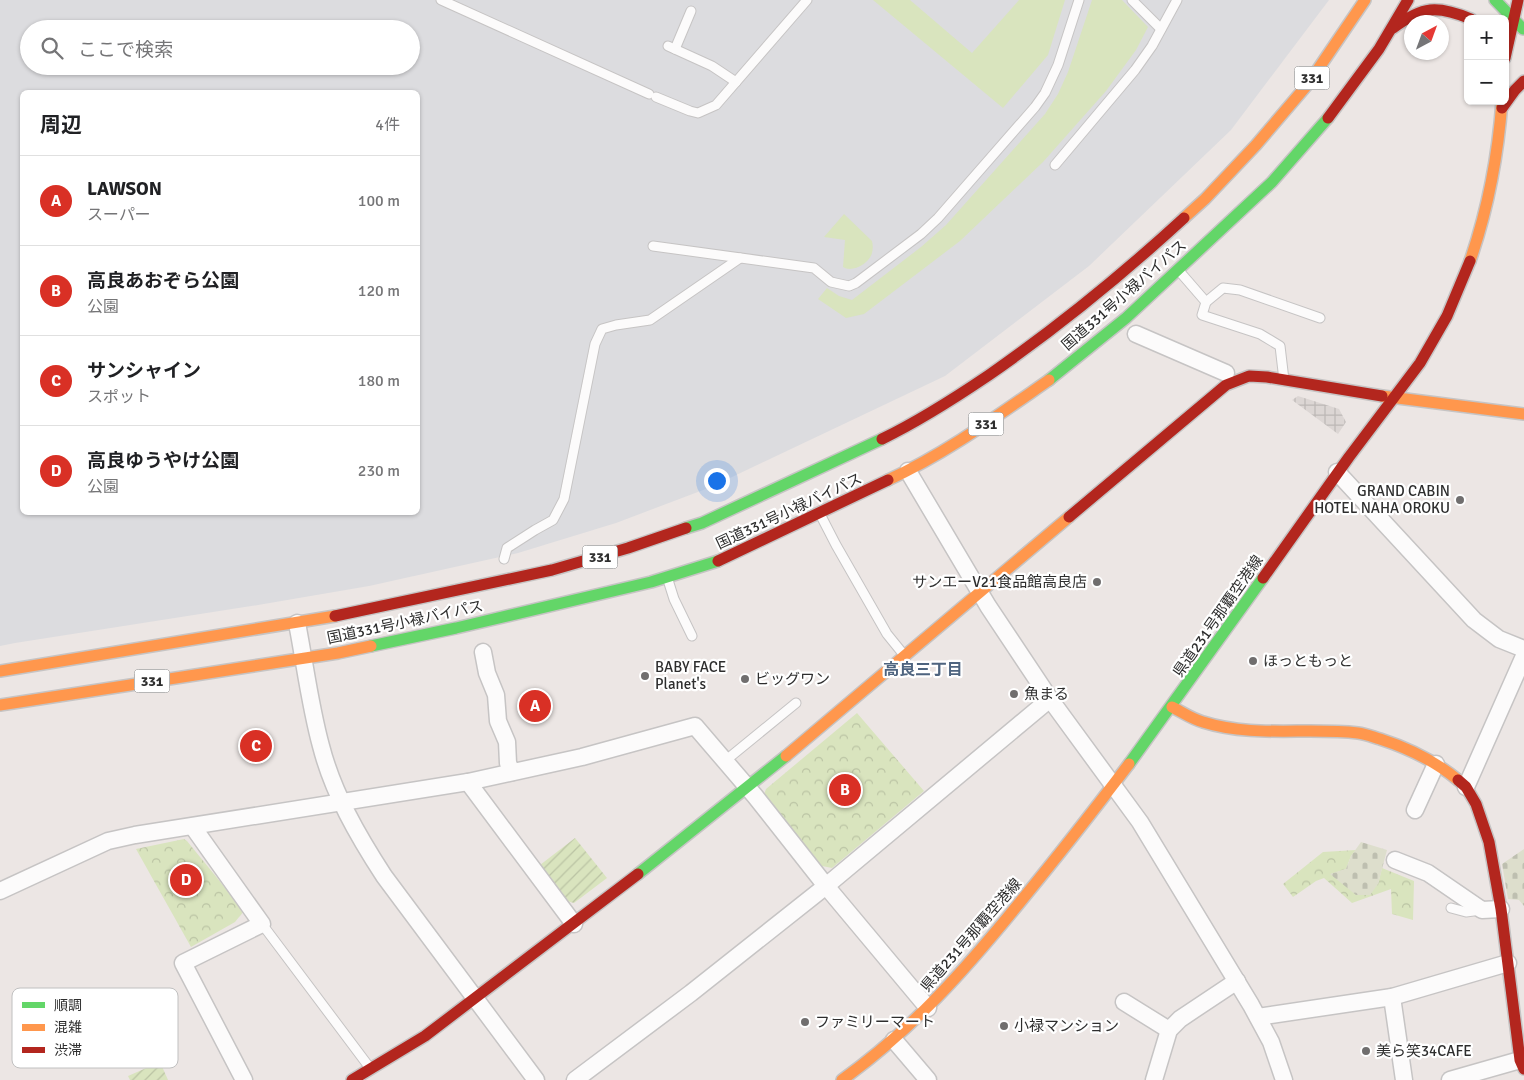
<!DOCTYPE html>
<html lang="ja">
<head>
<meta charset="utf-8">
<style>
  body { margin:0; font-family:Signika,"Noto Sans JP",sans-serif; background:#f2f2f2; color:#202124 }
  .controls { position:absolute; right:15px; top:15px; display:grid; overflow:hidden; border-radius:8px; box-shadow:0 1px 4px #0004 }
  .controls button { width:45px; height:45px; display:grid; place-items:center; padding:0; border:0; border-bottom:1px solid #e0e0e0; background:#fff; color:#202124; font:25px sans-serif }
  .compass { position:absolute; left:1404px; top:15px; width:45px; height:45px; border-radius:50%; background:#fff; box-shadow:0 1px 4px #0004; rotate:41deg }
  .you { position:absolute; left:716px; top:480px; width:18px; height:18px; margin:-12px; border:4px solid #fff; border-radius:50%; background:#1a73e8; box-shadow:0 0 0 8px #1a73e833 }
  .badge { display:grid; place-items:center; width:32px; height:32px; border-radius:50%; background:#d93025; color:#fff; font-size:16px; font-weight:700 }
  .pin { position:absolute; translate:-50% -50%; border:2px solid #fff; box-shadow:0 1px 5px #0006 }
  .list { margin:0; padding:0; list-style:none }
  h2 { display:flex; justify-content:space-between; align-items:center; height:65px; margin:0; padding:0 20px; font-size:21px }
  h2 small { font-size:16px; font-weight:400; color:#757577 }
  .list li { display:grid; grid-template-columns:32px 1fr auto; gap:15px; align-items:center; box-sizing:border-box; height:90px; padding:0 20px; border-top:1px solid #e0e0e0 }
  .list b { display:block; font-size:19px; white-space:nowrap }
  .list p { margin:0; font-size:16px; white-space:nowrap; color:#757577 }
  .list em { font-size:16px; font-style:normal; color:#757577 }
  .icon { flex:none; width:28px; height:28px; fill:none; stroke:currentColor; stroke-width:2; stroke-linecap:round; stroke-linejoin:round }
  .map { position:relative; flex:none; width:1524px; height:1080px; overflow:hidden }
  .search { position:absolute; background:#fff; box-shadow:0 1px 4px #0004; left:20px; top:20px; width:400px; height:55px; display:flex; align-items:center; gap:12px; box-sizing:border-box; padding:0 18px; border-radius:28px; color:#757577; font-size:19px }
  .panel { position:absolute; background:#fff; box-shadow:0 1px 4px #0004; left:20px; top:90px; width:400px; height:425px; border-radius:8px }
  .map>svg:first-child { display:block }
  .airport { fill:#dcdcdf; fill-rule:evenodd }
  .grass { fill:#d9e4be }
  .forest { fill:url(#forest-crowns) }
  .cemetery { fill:url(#cemetery-stones) }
  .garden { fill:url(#garden-furrows) }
  .plaza { fill:url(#plaza-grid) }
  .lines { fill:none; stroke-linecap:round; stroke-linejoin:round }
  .lane-casing { stroke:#c6c4c4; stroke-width:11 }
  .street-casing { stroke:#c6c4c4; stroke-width:19 }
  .fast-casing { stroke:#c6c4c4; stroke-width:14 }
  .slow-casing { stroke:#c6c4c4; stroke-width:14 }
  .jam-casing { stroke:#c6c4c4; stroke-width:14 }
  .lane { stroke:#fcfbfb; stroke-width:9 }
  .street { stroke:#fcfbfb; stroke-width:16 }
  .fast { stroke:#63d668; stroke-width:11 }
  .slow { stroke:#ff974d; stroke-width:11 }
  .jam { stroke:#b3261e; stroke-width:11 }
  .poi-dot { fill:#706e6e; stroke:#fff; stroke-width:2 }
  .labels { text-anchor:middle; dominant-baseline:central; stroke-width:4.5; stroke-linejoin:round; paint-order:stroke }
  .shield { fill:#fff; stroke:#6d6d6d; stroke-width:1 }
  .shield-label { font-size:14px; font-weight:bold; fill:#2e2e2e }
  .street-label { font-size:15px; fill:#2e2e2e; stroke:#fff }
  .poi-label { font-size:15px; fill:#2e2e2e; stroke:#fff; text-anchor:start }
  .neighbourhood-label { font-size:16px; font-weight:bold; fill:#4e647f; stroke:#fff }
  .key { fill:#fff; stroke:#c0c0c0; stroke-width:1 }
  .key-label { font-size:14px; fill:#2e2e2e }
</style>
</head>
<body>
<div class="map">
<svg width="1524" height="1080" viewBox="0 0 1524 1080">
  <defs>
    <pattern id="forest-crowns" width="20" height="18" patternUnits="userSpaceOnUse" patternTransform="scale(1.25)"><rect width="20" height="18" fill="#d9e4be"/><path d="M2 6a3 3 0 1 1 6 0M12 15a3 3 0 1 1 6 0" fill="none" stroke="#bbc4a4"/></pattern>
    <pattern id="cemetery-stones" width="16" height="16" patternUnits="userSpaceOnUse" patternTransform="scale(1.25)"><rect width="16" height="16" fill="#dddecc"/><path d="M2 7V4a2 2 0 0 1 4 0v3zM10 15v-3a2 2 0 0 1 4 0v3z" fill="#bebfb0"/></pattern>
    <pattern id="garden-furrows" width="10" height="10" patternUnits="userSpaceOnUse" patternTransform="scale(1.25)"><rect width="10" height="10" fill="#d9e4be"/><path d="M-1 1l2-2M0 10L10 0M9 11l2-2" fill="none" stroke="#bbc4a4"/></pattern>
    <pattern id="plaza-grid" width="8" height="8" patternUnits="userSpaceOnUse" patternTransform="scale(1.25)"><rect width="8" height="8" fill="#dcd6d4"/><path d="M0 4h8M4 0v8" fill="none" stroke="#bdb8b6"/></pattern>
  </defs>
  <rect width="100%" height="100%" fill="#ece6e4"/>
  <path class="airport" d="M0,0H1329L1231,130L1089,266L945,376L711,487L616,523L518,553L369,586L258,605L15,643L0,646ZM29,29H411V66H29ZM22,92H418V512H22Z"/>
  <g class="grass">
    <polygon points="873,0 910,0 972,53 1019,0 1065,0 1048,55 1003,108"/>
    <polygon points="1092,0 1122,0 1148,27 1136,50 1106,91 1043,162 960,241 864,314 846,318 818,299 827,288 839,296 852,300 921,247 946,225 1045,114 1058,94 1068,72"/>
    <path d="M844,214L872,241C873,245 873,249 872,253C869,264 852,273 843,267L845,240L824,237Z"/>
  </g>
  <g class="forest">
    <polygon points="857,713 924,791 832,868 822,866 763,797 766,789"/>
    <polygon points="184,839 187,841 244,911 235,922 191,947 136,849"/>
    <polygon points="1356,850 1351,856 1346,869 1331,874 1378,884 1382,868 1414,881 1413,920 1392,914 1391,889 1352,903 1324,878 1316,881 1293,897 1283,884 1323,852"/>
  </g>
  <g class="cemetery">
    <polygon points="1361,842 1387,850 1378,884 1370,895 1356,895 1330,874 1346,869 1351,856"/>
    <polygon points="1524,849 1524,906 1519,900 1508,899 1502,864"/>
  </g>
  <g class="garden">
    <polygon points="575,838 607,878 574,903 567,901 540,865"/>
    <polygon points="160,1062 168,1080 130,1080 128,1076"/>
  </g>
  <polygon class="plaza" points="1298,396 1339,409 1346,422 1338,434 1292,400"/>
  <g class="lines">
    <defs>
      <g id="lane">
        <polyline points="441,0 649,94"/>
        <polyline points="1132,0 1161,29"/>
        <polyline points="668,46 712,66 736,82"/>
        <polyline points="675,49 691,11"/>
        <polyline points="656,97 690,111 698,113 716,105 807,0"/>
        <polyline points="1055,165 1135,70 1152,46 1177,0"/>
        <polyline points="653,246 814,268 831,282 849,286 856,283 921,234 938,218 1035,107 1045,93 1058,65 1079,0"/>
        <polyline points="1180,272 1206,302"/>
        <polyline points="1284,380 1280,346 1260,334 1202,315 1206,302 1223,288 1240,290 1320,318"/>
        <polyline points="820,514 836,545 887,634 904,655"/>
        <polyline points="504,559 507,548 535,530 553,520 564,499 595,344 602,329 616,325 650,320 740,258"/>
        <polyline points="668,580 674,599 692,636"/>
        <polyline points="725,761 796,703"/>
        <polyline points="1451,908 1466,912 1481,910"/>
        <polyline points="262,924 370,1068"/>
      </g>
      <g id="street">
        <polyline points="1136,334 1226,373"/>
        <polyline points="908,471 988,606 1050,699 1140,822 1251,1005 1271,1042 1284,1080"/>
        <polyline points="1337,472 1474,620 1499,639 1524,649"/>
        <path d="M297,623C305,664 310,706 321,746C333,793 358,836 384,876L536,1080"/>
        <polyline points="483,652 487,673 496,695 498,721 507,742 508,763 512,772"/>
        <polyline points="468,782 574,924"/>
        <polyline points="1466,787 1524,656"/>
        <polyline points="1415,810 1436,764"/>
        <polyline points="193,827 262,924 183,963 244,1080"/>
        <polyline points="1395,860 1428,873 1482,910 1501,909"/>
        <polyline points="0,891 108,841 135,835 468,782 582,757 695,726 755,796 826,886 928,1008"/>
        <polyline points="1392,997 1404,1080"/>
        <polyline points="1124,1002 1169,1030"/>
        <polyline points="1258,1017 1392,997 1508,963"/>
        <polyline points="894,1040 928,1080"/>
        <polyline points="575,1080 691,993 826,886 1050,699"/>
        <polyline points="1154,1080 1169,1030 1180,1019 1237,981"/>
        <polyline points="1450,1080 1520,1060"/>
      </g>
      <g id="fast">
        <polyline points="1495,0 1523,29"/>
        <polyline points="1049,380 1126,318 1272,182 1328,118"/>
        <polyline points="686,528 702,523 882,439"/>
        <polyline points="371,646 456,628 651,582 718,561"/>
        <polyline points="1129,764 1263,578"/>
        <polyline points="638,874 786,756"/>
      </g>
      <g id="slow">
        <polyline points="1184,218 1205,199 1256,145 1308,84 1365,0"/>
        <path d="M1470,261C1488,209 1498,156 1502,101"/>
        <polyline points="1382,396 1524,414"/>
        <path d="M888,480C945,454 997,416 1049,380"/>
        <polyline points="0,671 335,616"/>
        <polyline points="0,705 338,653 371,646"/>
        <path d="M1172,707C1182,712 1192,719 1203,722C1254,738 1306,727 1358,733C1366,734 1373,737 1380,739C1408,748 1435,761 1458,780"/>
        <polyline points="786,756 1069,517"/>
        <path d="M842,1080C914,1028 965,970 1021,901C1058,856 1094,810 1129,764"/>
      </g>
      <g id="jam">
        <path d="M1393,28C1423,6 1437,5 1471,19"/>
        <polyline points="1505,58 1518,0"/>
        <polyline points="1502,108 1515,90 1524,81"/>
        <polyline points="1328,118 1379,49 1408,0"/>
        <path d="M882,439C919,421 955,398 989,375C1058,327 1122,275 1184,218"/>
        <polyline points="1069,517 1226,385 1249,376 1267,377 1382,396"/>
        <polyline points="718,561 888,480"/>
        <polyline points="1263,578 1349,457 1420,363 1447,316 1470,261"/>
        <polyline points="335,616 552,570 628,548 686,528"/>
        <polyline points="1458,780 1466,787 1476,804 1489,842 1501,909 1520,1060 1524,1069"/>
        <polyline points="352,1080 425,1036 638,874"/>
      </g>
    </defs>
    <use href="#lane" class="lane-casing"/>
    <use href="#street" class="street-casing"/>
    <use href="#fast" class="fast-casing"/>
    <use href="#slow" class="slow-casing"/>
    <use href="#jam" class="jam-casing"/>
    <use href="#lane" class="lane"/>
    <use href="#street" class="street"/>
    <use href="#fast" class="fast"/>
    <use href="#slow" class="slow"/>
    <use href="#jam" class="jam"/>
  </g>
  <g class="poi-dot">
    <circle cx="1460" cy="500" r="5"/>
    <circle cx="1097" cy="582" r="5"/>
    <circle cx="1253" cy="661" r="5"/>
    <circle cx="645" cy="676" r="5"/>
    <circle cx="745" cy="679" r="5"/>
    <circle cx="1014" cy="694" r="5"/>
    <circle cx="805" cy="1022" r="5"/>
    <circle cx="1004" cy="1026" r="5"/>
    <circle cx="1366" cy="1051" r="5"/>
  </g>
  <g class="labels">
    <g class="shield">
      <rect x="1294.5" y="66.5" width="35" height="23" rx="4"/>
      <rect x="968.5" y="412.5" width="35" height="23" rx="4"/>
      <rect x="582.5" y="545.5" width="35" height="23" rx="4"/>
      <rect x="134.5" y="669.5" width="35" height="23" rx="4"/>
    </g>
    <g class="shield-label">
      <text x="1312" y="78">331</text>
      <text x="986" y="424">331</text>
      <text x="600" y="557">331</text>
      <text x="152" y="681">331</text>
    </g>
    <g class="street-label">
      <text transform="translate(1124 295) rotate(-41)">国道331号小禄バイパス</text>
      <text transform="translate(789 511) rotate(-25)">国道331号小禄バイパス</text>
      <text transform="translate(1218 616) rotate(-55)">県道231号那覇空港線</text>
      <text transform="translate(405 622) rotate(-12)">国道331号小禄バイパス</text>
      <text transform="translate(971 935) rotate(-49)">県道231号那覇空港線</text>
    </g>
    <g class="poi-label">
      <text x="1450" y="491" text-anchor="end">GRAND CABIN<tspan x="1450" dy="17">HOTEL NAHA OROKU</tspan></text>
      <text x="1087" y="582" text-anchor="end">サンエーV21食品館高良店</text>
      <text x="1263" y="661">ほっともっと</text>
      <text x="655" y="667">BABY FACE<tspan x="655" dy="17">Planet's</tspan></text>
      <text x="755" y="679">ビッグワン</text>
      <text x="1024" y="694">魚まる</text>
      <text x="815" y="1022">ファミリーマート</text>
      <text x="1014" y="1026">小禄マンション</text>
      <text x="1376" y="1051">美ら笑34CAFE</text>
    </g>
    <g class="neighbourhood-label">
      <text x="923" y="670">高良三丁目</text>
    </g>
  </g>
  <rect x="12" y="988" width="166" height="80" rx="8" class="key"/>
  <rect x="22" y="1002" width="23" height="6" fill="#63d668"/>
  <rect x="22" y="1024" width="23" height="7" fill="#ff974d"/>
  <rect x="22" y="1047" width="23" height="6" fill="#b3261e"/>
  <g class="key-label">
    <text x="54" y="1010">順調</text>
    <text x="54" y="1032">混雑</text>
    <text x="54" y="1055">渋滞</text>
  </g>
</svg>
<div class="controls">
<button>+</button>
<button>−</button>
</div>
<svg class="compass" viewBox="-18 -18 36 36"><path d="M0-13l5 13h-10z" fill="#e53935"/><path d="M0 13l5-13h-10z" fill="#757577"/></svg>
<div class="you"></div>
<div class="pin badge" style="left:535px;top:706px">A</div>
<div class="pin badge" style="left:845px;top:790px">B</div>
<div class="pin badge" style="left:256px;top:746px">C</div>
<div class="pin badge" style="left:186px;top:880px">D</div>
<div class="search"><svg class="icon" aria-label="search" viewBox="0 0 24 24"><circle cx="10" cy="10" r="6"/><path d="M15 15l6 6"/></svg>ここで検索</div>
<section class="panel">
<h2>周辺<small>4件</small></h2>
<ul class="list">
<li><span class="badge">A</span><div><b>LAWSON</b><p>スーパー</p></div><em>100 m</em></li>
<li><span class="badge">B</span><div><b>高良あおぞら公園</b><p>公園</p></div><em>120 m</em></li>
<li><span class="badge">C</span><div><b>サンシャイン</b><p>スポット</p></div><em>180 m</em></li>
<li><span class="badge">D</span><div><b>高良ゆうやけ公園</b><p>公園</p></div><em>230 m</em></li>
</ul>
</section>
</div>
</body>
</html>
